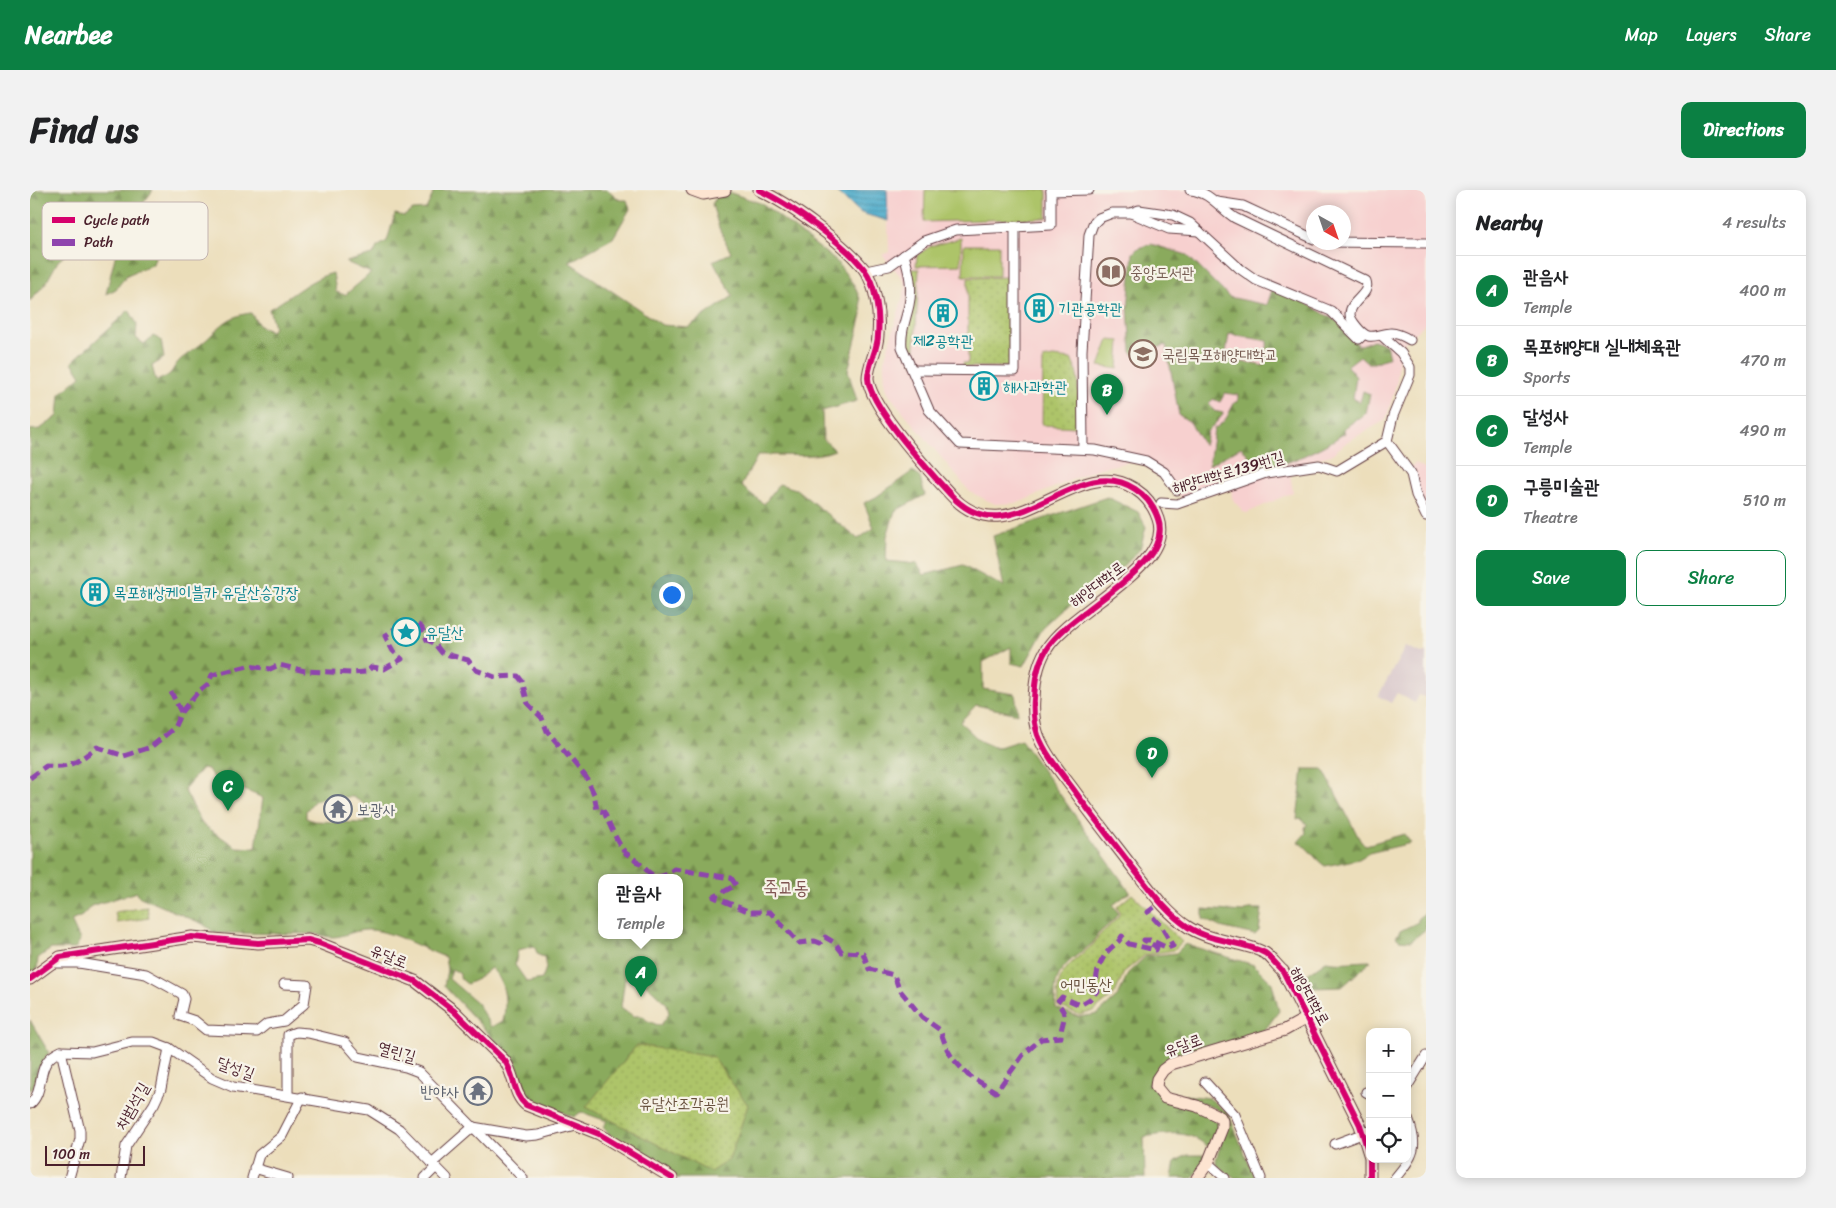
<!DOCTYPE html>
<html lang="en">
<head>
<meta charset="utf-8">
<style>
  body { margin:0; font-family:Sriracha,"Poor Story",sans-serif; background:#f2f2f2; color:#202124 }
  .controls { position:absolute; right:15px; bottom:15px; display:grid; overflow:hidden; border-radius:10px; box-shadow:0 2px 12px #0003 }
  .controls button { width:45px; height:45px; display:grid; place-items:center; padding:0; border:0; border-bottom:1px solid #e0e0e0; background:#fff; color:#202124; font:25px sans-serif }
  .compass { position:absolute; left:1276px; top:15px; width:45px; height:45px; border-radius:50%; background:#fff; box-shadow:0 2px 12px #0003; rotate:140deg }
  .scale { position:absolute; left:15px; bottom:12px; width:100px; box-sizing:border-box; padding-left:5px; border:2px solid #4a1f2b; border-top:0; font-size:14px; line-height:18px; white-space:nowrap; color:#4a1f2b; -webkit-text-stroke:4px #f7f3e8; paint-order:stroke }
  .you { position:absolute; left:641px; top:404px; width:18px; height:18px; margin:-12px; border:4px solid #fff; border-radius:50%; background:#1a73e8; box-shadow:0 0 0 8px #1a73e833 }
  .badge { display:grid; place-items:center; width:32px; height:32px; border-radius:50%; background:#0b8043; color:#fff; font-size:16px; font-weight:700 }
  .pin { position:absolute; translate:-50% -41px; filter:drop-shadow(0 1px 2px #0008) }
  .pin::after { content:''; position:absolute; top:26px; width:18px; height:15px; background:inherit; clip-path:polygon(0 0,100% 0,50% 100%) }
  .popup { position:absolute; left:568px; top:684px; width:85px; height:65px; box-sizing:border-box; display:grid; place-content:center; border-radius:10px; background:#fff; filter:drop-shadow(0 1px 4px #0005); font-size:16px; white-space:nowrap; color:#757577 }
  .popup b { font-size:19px; color:#202124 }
  .popup::after { content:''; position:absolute; left:50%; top:100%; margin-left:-10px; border:10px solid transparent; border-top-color:#fff }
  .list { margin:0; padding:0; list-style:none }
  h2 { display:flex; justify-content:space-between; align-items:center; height:65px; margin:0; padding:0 20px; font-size:21px }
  h2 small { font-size:16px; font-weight:400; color:#757577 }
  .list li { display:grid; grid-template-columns:32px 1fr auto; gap:15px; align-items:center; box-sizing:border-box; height:70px; padding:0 20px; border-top:1px solid #e0e0e0 }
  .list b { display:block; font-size:19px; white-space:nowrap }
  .list p { margin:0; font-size:16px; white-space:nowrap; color:#757577 }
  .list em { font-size:16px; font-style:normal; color:#757577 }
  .actions { display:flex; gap:10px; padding:15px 20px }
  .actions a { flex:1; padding:11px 0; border:1px solid #0b8043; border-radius:10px; text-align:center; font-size:18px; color:#0b8043 }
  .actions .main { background:#0b8043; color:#fff }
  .icon { flex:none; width:28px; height:28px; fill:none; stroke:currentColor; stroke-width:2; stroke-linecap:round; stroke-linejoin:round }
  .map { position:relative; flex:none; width:1396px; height:988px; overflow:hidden; border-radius:10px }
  header { display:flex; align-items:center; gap:30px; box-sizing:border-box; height:70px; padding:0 25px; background:#0b8043; color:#fff }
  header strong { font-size:24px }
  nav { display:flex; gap:28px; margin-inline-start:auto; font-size:18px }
  .intro { display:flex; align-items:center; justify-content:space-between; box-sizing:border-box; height:120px; padding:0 30px }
  h1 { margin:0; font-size:35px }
  .button { padding:12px 22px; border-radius:10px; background:#0b8043; color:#fff; font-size:18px; font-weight:700 }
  main { display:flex; gap:30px; padding:0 30px }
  aside { flex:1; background:#fff; border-radius:10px; box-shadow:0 2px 12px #0003 }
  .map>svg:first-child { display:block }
  .built { fill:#f7d0cf; fill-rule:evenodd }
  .industrial { fill:#d2bec5 }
  .green { fill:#adc469; stroke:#7c724a }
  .forest { fill:url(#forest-firs); stroke:#6a6444; fill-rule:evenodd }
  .park { fill:url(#park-dots); stroke:#7c724a }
  .water { fill:url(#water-rules); stroke:#4a647a }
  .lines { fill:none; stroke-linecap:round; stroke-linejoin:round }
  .street-casing { stroke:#623c41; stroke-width:11 }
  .secondary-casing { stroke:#623c41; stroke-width:13 }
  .street { stroke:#fff; stroke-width:9 }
  .secondary { stroke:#fde4d1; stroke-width:11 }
  .quiet { stroke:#8e44ad; stroke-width:5; stroke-dasharray:10 5; stroke-linecap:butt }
  .cycleway-casing { stroke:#f7f3e8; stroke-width:9 }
  .cycleway { stroke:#d6006c; stroke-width:6 }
  .labels { text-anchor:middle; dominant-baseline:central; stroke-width:4.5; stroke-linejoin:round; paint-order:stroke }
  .education-label { font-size:16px; fill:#785e54; stroke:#f7f3e8; text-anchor:start }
  .culture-label { font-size:16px; fill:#0d838f; stroke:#f7f3e8; text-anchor:start }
  .street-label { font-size:16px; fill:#4a1f2b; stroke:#f7f3e8 }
  .worship-label { font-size:16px; fill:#5b616d; stroke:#f7f3e8; text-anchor:start }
  .park-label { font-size:16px; fill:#68513e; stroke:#f7f3e8 }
  .quarter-label { font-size:19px; fill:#805552; stroke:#f7f3e8 }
  .key { fill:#f7f3e8; stroke:#c3b3af; stroke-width:1 }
  .key-label { font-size:14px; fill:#4a1f2b }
</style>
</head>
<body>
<header>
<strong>Nearbee</strong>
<nav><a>Map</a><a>Layers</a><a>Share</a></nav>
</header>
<div class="intro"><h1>Find us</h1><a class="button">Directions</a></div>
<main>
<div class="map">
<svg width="1396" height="988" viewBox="0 0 1396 988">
  <defs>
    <pattern id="forest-firs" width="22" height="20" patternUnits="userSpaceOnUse" patternTransform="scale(1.25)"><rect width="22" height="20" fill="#8aaa5d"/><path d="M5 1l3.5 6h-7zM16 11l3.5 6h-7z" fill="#738a4d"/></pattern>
    <pattern id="park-dots" width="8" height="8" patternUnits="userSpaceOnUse" patternTransform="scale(1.25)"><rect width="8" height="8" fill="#adc469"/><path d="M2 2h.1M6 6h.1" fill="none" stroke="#96a85b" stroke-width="1.8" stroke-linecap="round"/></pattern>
    <pattern id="water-rules" width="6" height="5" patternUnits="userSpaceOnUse" patternTransform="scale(1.25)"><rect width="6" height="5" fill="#4baaca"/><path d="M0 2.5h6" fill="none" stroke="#408aa4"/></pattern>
  </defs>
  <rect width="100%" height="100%" fill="#f7f3e8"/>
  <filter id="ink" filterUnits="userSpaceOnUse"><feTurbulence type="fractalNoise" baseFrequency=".02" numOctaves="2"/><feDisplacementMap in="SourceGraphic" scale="10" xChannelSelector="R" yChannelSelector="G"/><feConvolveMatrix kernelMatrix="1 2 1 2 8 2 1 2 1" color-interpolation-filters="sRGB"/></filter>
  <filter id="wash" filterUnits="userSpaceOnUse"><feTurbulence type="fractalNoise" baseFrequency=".0096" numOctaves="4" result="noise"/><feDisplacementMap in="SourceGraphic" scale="20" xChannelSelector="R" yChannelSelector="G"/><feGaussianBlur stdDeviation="1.12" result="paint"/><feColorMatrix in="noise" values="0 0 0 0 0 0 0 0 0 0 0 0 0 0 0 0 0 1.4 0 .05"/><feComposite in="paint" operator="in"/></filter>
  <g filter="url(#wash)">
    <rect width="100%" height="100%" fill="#ecdebb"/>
    <g class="built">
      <path d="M857,0H1396V133L1370,156L1367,191L1356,230L1318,251L1301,265L1259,277L1263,302L1217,323L1213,322L1202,308L1201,298L1153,310L1128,279L1104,271L1067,279L988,313L965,314L940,302L860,206L855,195L854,171L876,96L873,89L852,65L859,62ZM1284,22H1314V52H1284Z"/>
      <polygon points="1386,273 1396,279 1396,315 1394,316 1379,279"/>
    </g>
    <polygon class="industrial" points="1376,456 1392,463 1396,462 1396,507 1389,505 1385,513 1367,503 1361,513 1348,506"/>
    <g class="green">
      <polygon points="895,0 1017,0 1017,28 894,32"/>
      <polygon points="931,48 931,75 886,76 887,65 901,56"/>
      <polygon points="934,55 969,55 969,86 933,86"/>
      <polygon points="881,79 889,79 884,175 876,160 875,147"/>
      <polygon points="1079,150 1090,151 1088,179 1069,176"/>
    </g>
    <g class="forest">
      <polygon points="0,0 123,0 112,15 116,31 141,27 151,15 174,34 159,53 137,51 129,54 123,74 97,85 86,99 76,104 91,42 88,25 52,40 41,60 28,71 16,93 0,111"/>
      <path d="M402,0H578L590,10H597L600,19L583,48L539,72L632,135L658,137L703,106L683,71L701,63L689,38L682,14L690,2L701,3L733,14L806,71L824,95L830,109L832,124L818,181L827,211L792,221L793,249L805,260C785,269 751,264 728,265L711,296L734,314L749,294L766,299L828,349L844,338L834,313L846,307L883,281L890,288L895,305L865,321L857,346L856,371L887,374L894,385L933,375L974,397L963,346L1077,307L1108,322L1116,337L1110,359L1095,375L1045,411L1014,440L994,476L981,473V457L953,472V499L985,504L988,524L946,515L930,532L950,551L966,558L991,550L1100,702L1083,715L1088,723C1082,736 1067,740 1063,753C1036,774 1021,780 1026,818L1049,827L1068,824L1088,806L1098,783L1116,766L1146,763L1155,754L1224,775L1242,793L1249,821L1234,841L1132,877L1125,899L1186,930L1188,935L1175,971L1163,988H1142L1145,971L1158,965H1176L1179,958C1159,939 1140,943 1114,947L1115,988H642L578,943L573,937L577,931L551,922L544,927L498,909L486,873L414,796L417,780L415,767C393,759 363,741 340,740C319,739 310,753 288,744L185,743L173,734L108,706L107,702L61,716L52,726L41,731L50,750L45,759H21L8,768L7,779L0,783V240L10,239L28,226L30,204L51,186L42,172L99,120L107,134L106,148L114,154L123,146L131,150L134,168L122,176L126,191C147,183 138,182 151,169C157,164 164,160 170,155C189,140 194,126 221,123L230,137L242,141L244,136L239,119C262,107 278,89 303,83L306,102L315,105L341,83L316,72L343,65L347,57L357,51L365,24L374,26L383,20L396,19L403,4ZM172,578L178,579L182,586L233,608L226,658L206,657L172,634L154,599ZM299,607H323L339,617L334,633L284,631L276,628V621L284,611ZM572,688H650V746H572ZM504,756L508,765L514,767L516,778L512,789L497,792L485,775L488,760ZM461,778C476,792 477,813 473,831L461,837L447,813L419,789L422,779L430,784V788L437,794L446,790ZM608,787L637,814L639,824L630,836L616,830L613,826H603L591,817L595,788Z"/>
      <path d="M1121,54L1157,65L1199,107L1237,115L1242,100L1276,113L1310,133L1329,156L1343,150L1356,154L1359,167L1344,173H1338L1330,166L1317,176L1326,187L1323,209L1330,212L1333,201L1340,204L1336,223L1313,239L1315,243C1281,266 1245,278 1207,289L1204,285L1223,270L1211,257L1179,275L1184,239C1199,229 1197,225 1205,212H1208V205L1195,203L1190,212L1183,209L1179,214L1184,221L1193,223L1192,226L1177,242L1174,256L1160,232L1149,225L1136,155L1104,165L1101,162L1098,118L1103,63L1108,58ZM1199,144L1238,151L1234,176L1195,169Z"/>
      <path d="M1273,579H1293L1331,652L1336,655L1374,644L1381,653L1339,663L1329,669L1295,676C1283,668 1282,660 1268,652L1276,643L1275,638L1277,634L1270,628L1267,629Z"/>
      <polygon points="1173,719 1213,722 1218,719 1232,719 1229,741 1225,745 1190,737 1173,729"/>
      <polygon points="1396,722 1396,739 1381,751 1369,750 1366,747 1370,741 1388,732 1388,728"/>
      <path d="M1296,771C1311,774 1326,771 1341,771L1312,797L1282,798L1276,785Z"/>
      <polygon points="0,830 19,863 8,879 4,897 0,901"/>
      <path d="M1155,905L1179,908L1198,923L1225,988H1205L1187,975L1186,970L1198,929C1188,916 1171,912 1155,909Z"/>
    </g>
    <g class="park">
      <polygon points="980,87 980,177 933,177 933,173 938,173 938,88"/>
      <path d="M1023,167L1041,169C1053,188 1047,216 1046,237L1012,235L1013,169Z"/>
      <path d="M1102,704L1152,752L1144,760L1115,765L1094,782L1085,804L1064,821L1050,825L1028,816C1024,782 1040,774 1064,754C1069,741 1084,736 1090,723L1087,717Z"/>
      <polygon points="117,717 119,728 87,733 85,722"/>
      <polygon points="607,855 683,867 718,915 699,970 680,982 556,917"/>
    </g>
    <polygon class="water" points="804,0 857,0 858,31 831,23"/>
  </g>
  <g filter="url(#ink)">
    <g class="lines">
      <defs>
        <g id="street">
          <path d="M1160,0C1181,2 1189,18 1205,28L1336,91C1341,105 1320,110 1320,124C1320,129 1324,133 1327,137C1340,153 1345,144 1361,143C1367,143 1375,147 1380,150"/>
          <polyline points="1021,1 1059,0"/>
          <polyline points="1187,12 1213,16 1284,49"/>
          <polyline points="1101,23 1139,39 1169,41"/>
          <polyline points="1296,52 1396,53"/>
          <path d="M874,65C879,82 883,97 879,115C876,129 870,142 872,157L899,220L930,254L1065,260L1116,271L1134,282L1147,300"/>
          <polyline points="836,81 859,76 894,51 926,40 1021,35 1021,0"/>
          <polyline points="1352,146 1371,163 1380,177 1380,185 1363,226 1357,251"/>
          <polyline points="884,180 985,181 985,36"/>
          <polyline points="1357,251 1381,284 1386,305 1396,326"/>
          <polyline points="1053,258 1052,161 1059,45 1063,34 1069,28 1082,23 1101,23 1109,20 1143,25 1160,33 1209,78 1226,90 1301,121 1329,149 1333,145"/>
          <polyline points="1131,313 1147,314 1236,283 1289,275 1307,281 1357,251"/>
          <polyline points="48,764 49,773 116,784 152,804 154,809 150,826 165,831 176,840 227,842 237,834 254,831 274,814 277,795 254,794"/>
          <polyline points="22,773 49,773"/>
          <polyline points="31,861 50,941 50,949 39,988"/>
          <polyline points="1175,892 1205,925 1231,988"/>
          <polyline points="1377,897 1396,866"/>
          <polyline points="1336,902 1340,904"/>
          <polyline points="258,905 258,845 266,842 278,843 315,852 328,867 376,877 389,882 493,988"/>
          <path d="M0,914C17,900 3,872 31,861L62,862L102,852H123L139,858L182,888L203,897L339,920L369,939L417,988"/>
          <polyline points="1305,954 1340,941"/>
          <polyline points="402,973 443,937 496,946 508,945 545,935"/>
          <polyline points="1178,973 1195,988"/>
          <polyline points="224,978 258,988"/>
          <polyline points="91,988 96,956 124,914 131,899 139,858"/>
          <polyline points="222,988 229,965 252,946 272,907"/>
          <polyline points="395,988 406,977"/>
          <path d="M1365,988C1384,966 1389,957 1378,929"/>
        </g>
        <g id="secondary">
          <polyline points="662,0 673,4 695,0"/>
          <path d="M729,0C759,14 813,52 834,79C846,95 850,125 848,145C848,159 838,174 838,188C839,216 900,282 920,304C981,372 1045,259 1105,299C1116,306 1124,317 1128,329C1145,377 1039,420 1016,460C1007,475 1005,491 1004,508C1003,520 1004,533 1008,545C1016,566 1033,585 1046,603C1064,628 1084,653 1103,678C1120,699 1135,722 1158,737C1183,753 1213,751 1235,763C1241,767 1247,776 1253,781L1330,935L1340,967V988"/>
          <path d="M0,789L30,767L162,747L228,753L278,750L289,753L385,791L424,821L475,871C485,886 483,904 496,915L569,944L642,988"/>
          <polyline points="1167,988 1178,973 1192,938 1192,931 1190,927 1167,916 1135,908 1126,897 1127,889 1133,880 1141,874 1255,840 1277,828"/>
        </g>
      </defs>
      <use href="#street" class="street-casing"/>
      <use href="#secondary" class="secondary-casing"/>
      <use href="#street" class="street"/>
      <use href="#secondary" class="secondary"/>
      <g class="quiet">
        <path d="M151,522L167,503L178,494L182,485L218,476L240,479L249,475L275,481L322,483L336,482L342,477L354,479L372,469L363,461L355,446L375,431L384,436L387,434L392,438L397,450L404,453L412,463L438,470L446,480L465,487L488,486L492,491L498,514L512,528L517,541L556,587L564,604L567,620L574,622C580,635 586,650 594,661C596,665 600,665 603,668C619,679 623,697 644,679L701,688L706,695L684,707L720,722H740L769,753L785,751L790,753L795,747L805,753L812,762L833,763L839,779L864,785L869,799L892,827L910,840L917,859L923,869L938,885L966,902L993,865L1011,849L1031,847C1030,831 1041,827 1027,813L1032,807L1050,815L1060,809L1067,801C1065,785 1068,774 1078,761C1083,755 1089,753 1092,746L1099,754L1126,760L1127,757L1114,750H1120L1138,758L1143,756L1131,736L1118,722L1130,713"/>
        <path d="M0,588L16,576C42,578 47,572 67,557L94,566L121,557L144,538L151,522L141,502"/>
      </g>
      <defs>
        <g id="cycleway">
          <path d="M729,0C759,14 813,52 834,79C846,95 850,125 848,145C848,159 838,174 838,188C839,216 900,282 920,304C981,372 1045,259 1105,299C1116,306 1124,317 1128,329C1145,377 1039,420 1016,460C1007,475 1005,491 1004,508C1003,520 1004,533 1008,545C1016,566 1033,585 1046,603C1064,628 1084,653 1103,678C1120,699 1135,722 1158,737C1183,753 1213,751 1235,763C1241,767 1247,776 1253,781L1330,935L1340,967V988"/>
          <path d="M0,789L30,767L162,747L228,753L278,750L289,753L385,791L424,821L475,871C485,886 483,904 496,915L569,944L642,988"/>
        </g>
      </defs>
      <use href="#cycleway" class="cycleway-casing"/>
      <use href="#cycleway" class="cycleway"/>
    </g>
  </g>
  <defs>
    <symbol id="library-ring" viewBox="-11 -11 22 22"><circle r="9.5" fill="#f7f3e8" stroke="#8d6e63" stroke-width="1.5"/><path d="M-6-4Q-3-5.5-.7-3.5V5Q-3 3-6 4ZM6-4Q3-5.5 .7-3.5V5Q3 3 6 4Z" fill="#8d6e63"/></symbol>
    <symbol id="building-ring" viewBox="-11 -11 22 22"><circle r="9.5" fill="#f7f3e8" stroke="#0f9aa8" stroke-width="1.5"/><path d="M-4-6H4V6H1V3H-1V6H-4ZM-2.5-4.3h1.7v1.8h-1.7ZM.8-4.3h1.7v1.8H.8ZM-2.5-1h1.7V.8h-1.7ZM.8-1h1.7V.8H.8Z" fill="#0f9aa8"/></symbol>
    <symbol id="university-ring" viewBox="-11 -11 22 22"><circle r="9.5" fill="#f7f3e8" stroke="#8d6e63" stroke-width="1.5"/><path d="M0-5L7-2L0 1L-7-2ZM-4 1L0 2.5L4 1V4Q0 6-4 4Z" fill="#8d6e63"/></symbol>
    <symbol id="sight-ring" viewBox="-11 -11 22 22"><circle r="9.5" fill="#f7f3e8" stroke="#0f9aa8" stroke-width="1.5"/><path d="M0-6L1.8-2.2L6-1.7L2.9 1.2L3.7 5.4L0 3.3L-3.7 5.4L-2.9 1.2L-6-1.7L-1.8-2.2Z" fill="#0f9aa8"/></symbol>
    <symbol id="temple-ring" viewBox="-11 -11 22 22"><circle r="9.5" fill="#f7f3e8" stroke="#6b7280" stroke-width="1.5"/><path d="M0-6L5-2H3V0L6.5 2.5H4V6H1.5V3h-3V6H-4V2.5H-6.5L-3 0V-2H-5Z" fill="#6b7280"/></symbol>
  </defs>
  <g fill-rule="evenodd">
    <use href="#library-ring" x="1065" y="66" width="32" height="32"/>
    <use href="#building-ring" x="993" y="102" width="32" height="32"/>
    <use href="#building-ring" x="897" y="107" width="32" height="32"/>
    <use href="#university-ring" x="1097" y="148" width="32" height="32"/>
    <use href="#building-ring" x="938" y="180" width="32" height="32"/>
    <use href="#building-ring" x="49" y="386" width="32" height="32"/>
    <use href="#sight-ring" x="360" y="426" width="32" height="32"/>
    <use href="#temple-ring" x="292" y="603" width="32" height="32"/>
    <use href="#temple-ring" x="432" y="885" width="32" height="32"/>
  </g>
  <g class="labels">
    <g class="education-label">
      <text x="1100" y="82">중앙도서관</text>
      <text x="1132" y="164">국립목포해양대학교</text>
    </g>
    <g class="culture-label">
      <text x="1028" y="118">기관공학관</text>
      <text x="913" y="150" text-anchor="middle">제2공학관</text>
      <text x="973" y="196">해사과학관</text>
      <text x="84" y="402">목포해상케이블카 유달산승강장</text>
      <text x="395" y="442">유달산</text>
    </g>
    <g class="street-label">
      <text transform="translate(1198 282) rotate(-16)">해양대학로139번길</text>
      <text transform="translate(1067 394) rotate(-37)">해양대학로</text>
      <text transform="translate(359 766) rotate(22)">유달로</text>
      <text transform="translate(1280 806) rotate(61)">해양대학로</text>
      <text transform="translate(1153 855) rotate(-20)">유달로</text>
      <text transform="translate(367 862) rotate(15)">열린길</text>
      <text transform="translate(206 878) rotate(20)">달성길</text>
      <text transform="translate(102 916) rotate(-60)">차범석길</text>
    </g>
    <g class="worship-label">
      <text x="327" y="619">보광사</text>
      <text x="429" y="901" text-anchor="end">반야사</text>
    </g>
    <g class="park-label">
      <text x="1056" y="794">어민동산</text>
      <text x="654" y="913">유달산조각공원</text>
    </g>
    <g class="quarter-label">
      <text x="756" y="697">죽교동</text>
    </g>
  </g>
  <rect x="12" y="12" width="166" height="58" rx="8" class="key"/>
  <rect x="22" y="27" width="23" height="6" fill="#d6006c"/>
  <rect x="22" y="49" width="23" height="7" fill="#8e44ad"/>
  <g class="key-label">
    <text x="54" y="35">Cycle path</text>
    <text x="54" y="57">Path</text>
  </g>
</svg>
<div class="controls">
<button>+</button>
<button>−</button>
<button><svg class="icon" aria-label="locate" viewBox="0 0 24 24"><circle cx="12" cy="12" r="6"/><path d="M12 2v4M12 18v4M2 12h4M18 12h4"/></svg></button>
</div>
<svg class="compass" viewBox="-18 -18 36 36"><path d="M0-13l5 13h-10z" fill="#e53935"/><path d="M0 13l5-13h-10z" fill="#757577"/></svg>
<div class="scale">100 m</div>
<div class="you"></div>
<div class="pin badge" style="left:611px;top:807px">A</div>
<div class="popup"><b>관음사</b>Temple</div>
<div class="pin badge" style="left:1077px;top:225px">B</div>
<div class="pin badge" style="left:198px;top:621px">C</div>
<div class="pin badge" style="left:1122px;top:588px">D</div>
</div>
<aside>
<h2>Nearby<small>4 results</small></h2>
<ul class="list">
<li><span class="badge">A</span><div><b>관음사</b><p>Temple</p></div><em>400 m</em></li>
<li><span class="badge">B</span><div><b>목포해양대 실내체육관</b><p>Sports</p></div><em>470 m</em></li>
<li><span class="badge">C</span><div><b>달성사</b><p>Temple</p></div><em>490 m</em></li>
<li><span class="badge">D</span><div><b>구릉미술관</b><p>Theatre</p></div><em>510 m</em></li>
</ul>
<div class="actions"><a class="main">Save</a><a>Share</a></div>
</aside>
</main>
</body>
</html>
